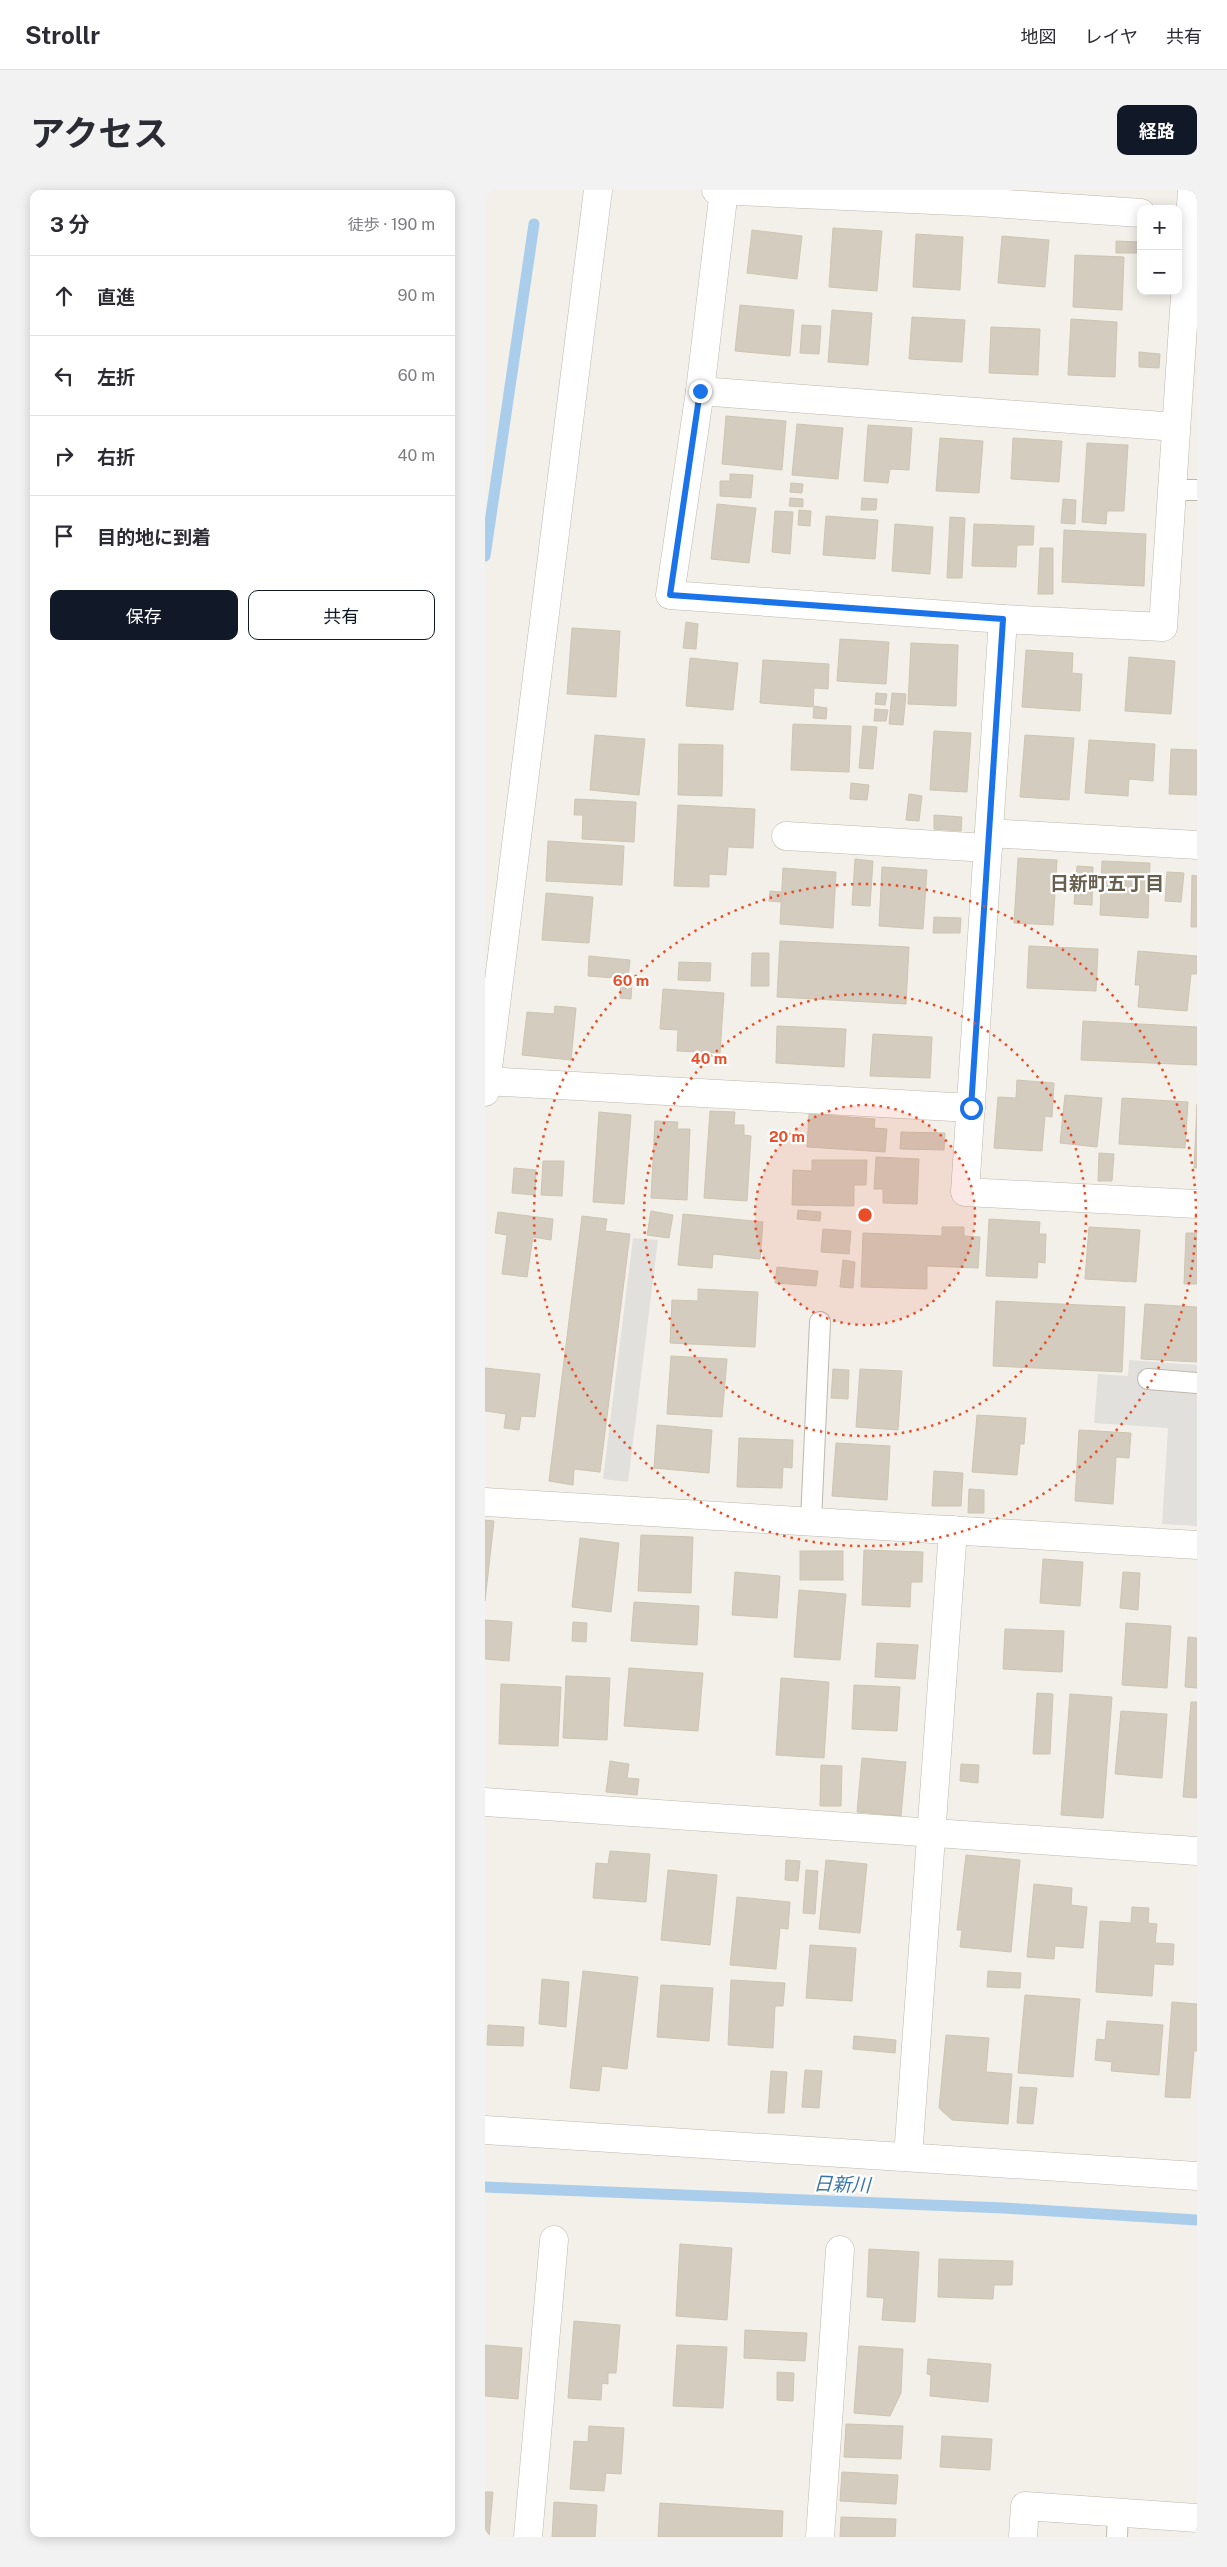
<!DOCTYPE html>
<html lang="ja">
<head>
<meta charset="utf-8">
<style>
  body { margin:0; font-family:"Public Sans","Noto Sans JP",sans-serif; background:#f2f2f3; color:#2b2b33 }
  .controls { position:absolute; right:15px; top:15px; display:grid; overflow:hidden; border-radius:10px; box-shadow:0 2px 12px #0003 }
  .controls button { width:45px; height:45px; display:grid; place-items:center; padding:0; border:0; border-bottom:1px solid #e1e1e2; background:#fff; color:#2b2b33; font:25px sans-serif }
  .stop { position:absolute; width:15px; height:15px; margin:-11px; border:4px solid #1a73e8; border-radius:50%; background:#fff }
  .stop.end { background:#1a73e8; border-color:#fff; box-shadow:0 1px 5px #0008 }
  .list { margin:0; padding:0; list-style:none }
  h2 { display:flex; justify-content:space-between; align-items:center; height:65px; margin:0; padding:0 20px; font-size:21px }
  h2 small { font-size:16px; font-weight:400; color:#7c7c81 }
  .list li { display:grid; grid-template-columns:32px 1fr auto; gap:15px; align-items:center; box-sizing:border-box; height:80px; padding:0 20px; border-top:1px solid #e1e1e2 }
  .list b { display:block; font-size:19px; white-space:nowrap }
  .list em { font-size:16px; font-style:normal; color:#7c7c81 }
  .actions { display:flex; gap:10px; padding:15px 20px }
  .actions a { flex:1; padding:11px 0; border:1px solid #111827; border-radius:10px; text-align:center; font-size:18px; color:#111827 }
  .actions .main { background:#111827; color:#fff }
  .icon { flex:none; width:28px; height:28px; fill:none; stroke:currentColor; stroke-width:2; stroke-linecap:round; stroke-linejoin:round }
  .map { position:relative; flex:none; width:712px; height:2347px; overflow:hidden; border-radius:10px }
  header { display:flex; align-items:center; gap:30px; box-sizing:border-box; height:70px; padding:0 25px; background:#fff; border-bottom:1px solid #e1e1e2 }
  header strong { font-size:24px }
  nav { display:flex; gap:28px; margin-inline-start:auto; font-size:18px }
  .intro { display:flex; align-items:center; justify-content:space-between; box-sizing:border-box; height:120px; padding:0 30px }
  h1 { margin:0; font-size:35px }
  .button { padding:12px 22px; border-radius:10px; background:#111827; color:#fff; font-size:18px; font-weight:700 }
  main { display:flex; gap:30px; padding:0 30px }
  aside { flex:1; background:#fff; border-radius:10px; box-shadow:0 2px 12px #0003 }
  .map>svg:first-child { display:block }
  .parking { fill:#e2e0dd }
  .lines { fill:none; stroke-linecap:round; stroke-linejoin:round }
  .stream { stroke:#a9cdeb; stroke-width:11 }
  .building { fill:#d4ccbf; stroke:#cec5b2 }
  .lane-casing { stroke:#beb8ac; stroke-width:22 }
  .street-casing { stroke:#beb8ac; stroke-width:29 }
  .lane { stroke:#fff; stroke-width:20 }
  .street { stroke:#fff; stroke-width:28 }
  .route { stroke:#1a73e8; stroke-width:6 }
  .ring { fill:none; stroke:#ea4e28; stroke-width:2.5; stroke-dasharray:2.5 5 }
  .labels { text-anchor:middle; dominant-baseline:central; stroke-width:4.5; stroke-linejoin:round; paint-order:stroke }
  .neighbourhood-label { font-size:19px; font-weight:bold; fill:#685f4f; stroke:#fff }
  .water-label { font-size:19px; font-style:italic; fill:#3875aa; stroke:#fff }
  .centre { fill:#ea4e28; stroke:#fff; stroke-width:2.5 }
  .ring-label { font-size:15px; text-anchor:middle; font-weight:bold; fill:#ea4e28; stroke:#fff; stroke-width:4.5; stroke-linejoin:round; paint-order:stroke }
</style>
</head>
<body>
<header>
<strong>Strollr</strong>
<nav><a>地図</a><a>レイヤ</a><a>共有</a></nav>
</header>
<div class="intro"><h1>アクセス</h1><a class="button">経路</a></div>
<main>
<aside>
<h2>3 分<small>徒歩 · 190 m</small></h2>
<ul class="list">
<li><svg class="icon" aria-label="ahead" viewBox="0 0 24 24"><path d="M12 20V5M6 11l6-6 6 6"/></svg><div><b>直進</b></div><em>90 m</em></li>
<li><svg class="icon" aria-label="left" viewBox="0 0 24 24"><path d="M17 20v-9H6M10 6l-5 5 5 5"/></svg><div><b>左折</b></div><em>60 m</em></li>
<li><svg class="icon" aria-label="right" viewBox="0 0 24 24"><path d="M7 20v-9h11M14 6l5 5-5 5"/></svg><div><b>右折</b></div><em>40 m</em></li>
<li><svg class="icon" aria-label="arrive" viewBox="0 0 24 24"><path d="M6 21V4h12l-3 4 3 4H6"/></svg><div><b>目的地に到着</b></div></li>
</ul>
<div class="actions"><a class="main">保存</a><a>共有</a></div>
</aside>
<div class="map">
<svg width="712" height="2347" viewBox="0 0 712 2347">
  <rect width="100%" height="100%" fill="#f3f0e9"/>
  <g class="parking">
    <polygon points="148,1048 173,1050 143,1292 118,1289"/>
    <polygon points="644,1170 712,1175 712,1336 677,1334 683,1238 609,1233 613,1184 643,1186"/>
  </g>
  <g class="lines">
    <g class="stream">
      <polyline points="0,366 49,34"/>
      <polyline points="0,1997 519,2018 712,2030"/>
    </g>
  </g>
  <g class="building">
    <polygon points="348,38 397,41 392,101 344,97"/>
    <polygon points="267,40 317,46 312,89 262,83"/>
    <polygon points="431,44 478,47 475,100 428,97"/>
    <polygon points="517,46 564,50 560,97 513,93"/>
    <polygon points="631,51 656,52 656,63 631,63"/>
    <polygon points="590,65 639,67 637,120 588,117"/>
    <polygon points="255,115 309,120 305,166 250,161"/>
    <polygon points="347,120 387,123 383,175 343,172"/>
    <polygon points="427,127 480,130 477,172 424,169"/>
    <polygon points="586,129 632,132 630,187 583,185"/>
    <polygon points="317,135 336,136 334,164 315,163"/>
    <polygon points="506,137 555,139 553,185 504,183"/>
    <polygon points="654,162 675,164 674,178 654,177"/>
    <polygon points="241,226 301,231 297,280 237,274"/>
    <polygon points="312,234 358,238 353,289 307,285"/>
    <polygon points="383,235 427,238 424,280 405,279 403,293 379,291"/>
    <polygon points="455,248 498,251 494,303 451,301"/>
    <polygon points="528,248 577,251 574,292 526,289"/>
    <polygon points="602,253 643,255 639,321 622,321 621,334 597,332"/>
    <polygon points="245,284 268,285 266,308 235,306 235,291 245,291"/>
    <polygon points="306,293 318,294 317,303 305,302"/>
    <polygon points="305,308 318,309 318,317 304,316"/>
    <polygon points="377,308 392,309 391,320 376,320"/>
    <polygon points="578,309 591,310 590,334 576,333"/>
    <polygon points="232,314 271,318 264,373 226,369"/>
    <polygon points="314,320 326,321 325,336 313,335"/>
    <polygon points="290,321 308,322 305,364 287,362"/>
    <polygon points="341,326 393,330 390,369 338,365"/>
    <polygon points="465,327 480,328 477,388 462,388"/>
    <polygon points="410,334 448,337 445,384 407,381"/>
    <polygon points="489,334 549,336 548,355 532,355 531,377 487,376"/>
    <polygon points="579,340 661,344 659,396 577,392"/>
    <polygon points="555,358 568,358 568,404 553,404"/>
    <polygon points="201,432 213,434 211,459 198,458"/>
    <polygon points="87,438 135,441 131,507 82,504"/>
    <polygon points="355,449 404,452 401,494 352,491"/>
    <polygon points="426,453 473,455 471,516 423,514"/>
    <polygon points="541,460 588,463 587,483 597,484 595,521 537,517"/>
    <polygon points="644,467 690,471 686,524 640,521"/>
    <polygon points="205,468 253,473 248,520 201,516"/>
    <polygon points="278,470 344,474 343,499 329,498 328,517 275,513"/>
    <polygon points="391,503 402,504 400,515 390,514"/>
    <polygon points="407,503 421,504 418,535 404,534"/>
    <polygon points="329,516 342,518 341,529 328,528"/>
    <polygon points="390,519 403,520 401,531 389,531"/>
    <polygon points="308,534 366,536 364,582 306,580"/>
    <polygon points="378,536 392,537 388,579 374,578"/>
    <polygon points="449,541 486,543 482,602 445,600"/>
    <polygon points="110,545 160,549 154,605 105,600"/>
    <polygon points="540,545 589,548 584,610 535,607"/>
    <polygon points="604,550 670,554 668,591 644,589 643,606 600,603"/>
    <polygon points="194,554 238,555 237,606 193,605"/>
    <polygon points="686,559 712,560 712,605 684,604"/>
    <polygon points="366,593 384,595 382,610 365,609"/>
    <polygon points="424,604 437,606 434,631 421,630"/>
    <polygon points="90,609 151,612 149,652 97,649 98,625 89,625"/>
    <polygon points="193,615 270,619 268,658 243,657 241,685 224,684 224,697 189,696"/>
    <polygon points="449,625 477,627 476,641 449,639"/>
    <polygon points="63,651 139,656 137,695 61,691"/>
    <polygon points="533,668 572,670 568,735 529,733"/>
    <polygon points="370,669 388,671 385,716 367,715"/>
    <polygon points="617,671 665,673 663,728 615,725"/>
    <polygon points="592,676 608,677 607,715 589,714"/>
    <polygon points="397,677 442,680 438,739 394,736"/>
    <polygon points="298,678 351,682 348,738 295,734"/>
    <polygon points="682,682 699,683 696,712 680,711"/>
    <polygon points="707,685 712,686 712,737 706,737"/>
    <polygon points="285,701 296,702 296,712 284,711"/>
    <polygon points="61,703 108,707 104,753 57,750"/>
    <polygon points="449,727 476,728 475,743 448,743"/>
    <polygon points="295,751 424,757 421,814 292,807"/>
    <polygon points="544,756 613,759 611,801 542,798"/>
    <polygon points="653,761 712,766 712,784 706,784 702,821 653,817 655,795 650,795"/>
    <polygon points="267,763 284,763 284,796 266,796"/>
    <polygon points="104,766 145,770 143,789 103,786"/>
    <polygon points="194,772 226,773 225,791 193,790"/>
    <polygon points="136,793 147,793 146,809 135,808"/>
    <polygon points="178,799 239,803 235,863 192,861 193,840 175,839"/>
    <polygon points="70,816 91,818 86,870 37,865 42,822 69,824"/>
    <polygon points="598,831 712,837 712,875 596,870"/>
    <polygon points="292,836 361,839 359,877 291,873"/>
    <polygon points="388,844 447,847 445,888 385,886"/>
    <polygon points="532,890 569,893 567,927 560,926 557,961 509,958 513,907 531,908"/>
    <polygon points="580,905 617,908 612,957 575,953"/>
    <polygon points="637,908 703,912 700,958 634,954"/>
    <polygon points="712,914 712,978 709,978"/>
    <polygon points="225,921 250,922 249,935 259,935 259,945 266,946 262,1011 219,1008"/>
    <polygon points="114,922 146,925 139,1014 108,1012"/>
    <polygon points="324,924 390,929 389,938 402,939 400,962 322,957"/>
    <polygon points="170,931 193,932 192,939 205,939 202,1010 166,1008"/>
    <polygon points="416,942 460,943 459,960 415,959"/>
    <polygon points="614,963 629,964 627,991 613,991"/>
    <polygon points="391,967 434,969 432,1014 398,1013 398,999 389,999"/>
    <polygon points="327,970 382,970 381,995 369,995 369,1016 307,1015 308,980 327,981"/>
    <polygon points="58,971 79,971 77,1006 56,1005"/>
    <polygon points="29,978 51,980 50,1005 27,1003"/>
    <polygon points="313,1020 336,1022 335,1031 312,1029"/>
    <polygon points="166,1021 188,1025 184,1048 162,1045"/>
    <polygon points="13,1022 68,1029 66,1050 48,1047 42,1087 17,1084 22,1045 10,1043"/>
    <polygon points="198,1024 278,1032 275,1069 228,1064 227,1078 193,1075"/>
    <polygon points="97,1026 122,1029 120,1041 145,1044 115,1282 89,1279 88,1295 64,1291"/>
    <polygon points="504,1029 555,1032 554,1044 561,1044 560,1073 553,1072 552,1088 501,1086"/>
    <polygon points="457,1037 479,1037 479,1046 495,1047 493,1078 442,1076 442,1099 376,1097 378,1043 457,1046"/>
    <polygon points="604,1037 655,1040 651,1092 600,1089"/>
    <polygon points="338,1039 366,1041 364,1064 336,1062"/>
    <polygon points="701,1043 712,1043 712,1094 699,1094"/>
    <polygon points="358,1070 370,1072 368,1098 355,1097"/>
    <polygon points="292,1077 333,1081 331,1096 290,1093"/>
    <polygon points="213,1099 273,1102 270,1157 185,1153 187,1110 213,1111"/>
    <polygon points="511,1111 640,1117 637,1182 508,1176"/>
    <polygon points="660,1114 712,1117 712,1172 656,1169"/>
    <polygon points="186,1166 242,1169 237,1227 182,1224"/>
    <polygon points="0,1178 55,1184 50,1227 36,1226 34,1240 19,1238 21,1224 0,1221"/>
    <polygon points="348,1179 364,1180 363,1209 346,1208"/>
    <polygon points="375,1179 417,1181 413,1240 371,1237"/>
    <polygon points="492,1225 541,1228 539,1254 535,1254 532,1285 487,1282"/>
    <polygon points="172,1235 227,1240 224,1283 169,1278"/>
    <polygon points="594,1240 646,1243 644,1268 631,1267 628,1314 590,1311"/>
    <polygon points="254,1248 308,1250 307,1278 298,1277 297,1298 252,1297"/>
    <polygon points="351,1253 405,1256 402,1310 347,1306"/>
    <polygon points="449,1281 478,1283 476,1316 447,1316"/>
    <polygon points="484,1299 499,1300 499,1323 483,1323"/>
    <polygon points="0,1330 9,1331 0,1411"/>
    <polygon points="156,1345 208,1347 206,1403 153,1401"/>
    <polygon points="95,1348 134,1353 126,1422 87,1417"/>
    <polygon points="379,1360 438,1362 437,1392 426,1392 425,1417 377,1415"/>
    <rect x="315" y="1361" width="43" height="29"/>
    <polygon points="558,1369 598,1372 595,1416 555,1413"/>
    <polygon points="250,1382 295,1386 292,1428 247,1425"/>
    <polygon points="638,1382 655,1383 653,1420 635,1418"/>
    <polygon points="314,1400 361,1404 355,1470 309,1467"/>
    <polygon points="149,1412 214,1416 212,1455 146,1451"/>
    <polygon points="0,1430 27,1432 24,1471 0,1469"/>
    <polygon points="88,1432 102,1433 101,1452 87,1451"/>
    <polygon points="641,1433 686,1436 682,1498 637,1495"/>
    <polygon points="520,1439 579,1441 577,1482 518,1479"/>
    <polygon points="703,1447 712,1448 712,1498 700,1497"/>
    <polygon points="392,1453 433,1455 430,1489 390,1487"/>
    <polygon points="144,1478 218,1483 213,1541 139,1536"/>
    <polygon points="81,1486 125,1488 122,1550 78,1548"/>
    <polygon points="296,1488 344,1492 339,1568 291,1565"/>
    <polygon points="16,1494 76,1497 73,1556 14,1554"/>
    <polygon points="369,1495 415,1497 412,1541 367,1539"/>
    <polygon points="552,1503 568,1504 565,1564 548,1564"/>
    <polygon points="585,1504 627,1507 618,1628 576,1625"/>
    <polygon points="706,1512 712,1512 712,1608 698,1607"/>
    <polygon points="636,1521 682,1524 677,1588 630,1584"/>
    <polygon points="377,1568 421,1572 416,1626 372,1622"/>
    <polygon points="125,1571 144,1574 142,1588 154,1589 152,1605 121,1602"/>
    <polygon points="476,1574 494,1575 493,1593 475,1591"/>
    <polygon points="336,1575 357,1576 356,1616 335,1616"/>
    <polygon points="125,1661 165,1664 161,1712 108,1708 111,1673 123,1674"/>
    <polygon points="481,1665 535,1670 526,1762 475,1757 477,1740 472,1740"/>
    <polygon points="301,1670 315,1671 313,1691 300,1690"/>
    <polygon points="341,1670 382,1674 375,1743 334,1739"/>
    <polygon points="183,1680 232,1685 225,1755 176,1750"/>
    <polygon points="321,1680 333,1681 330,1724 318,1723"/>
    <polygon points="549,1694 587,1698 586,1715 602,1717 598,1758 570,1756 569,1769 542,1767"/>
    <polygon points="252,1707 305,1712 303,1739 295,1738 291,1779 245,1775"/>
    <polygon points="647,1717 664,1718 663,1733 672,1734 670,1753 689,1754 688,1775 669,1774 667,1806 611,1802 615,1731 646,1733"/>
    <polygon points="325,1755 371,1758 367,1811 321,1808"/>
    <polygon points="98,1781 153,1787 142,1879 117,1876 114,1901 85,1898"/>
    <polygon points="503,1781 536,1783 535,1798 502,1797"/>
    <polygon points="57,1789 84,1792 81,1837 54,1834"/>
    <polygon points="246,1790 300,1793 298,1816 290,1816 288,1858 243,1855"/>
    <polygon points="176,1795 228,1798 224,1851 172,1847"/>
    <polygon points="540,1805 595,1809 588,1887 533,1883"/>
    <polygon points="687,1812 712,1814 712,1861 709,1861 705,1908 680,1907"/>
    <polygon points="622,1831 678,1835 674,1885 626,1881 627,1872 610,1870 612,1849 620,1850"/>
    <polygon points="3,1835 39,1837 38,1856 2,1855"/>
    <polygon points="461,1845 504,1848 501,1882 527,1884 523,1934 467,1930 454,1918"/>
    <polygon points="369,1846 411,1850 410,1863 368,1859"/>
    <polygon points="320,1880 337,1881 334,1918 317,1917"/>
    <polygon points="286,1881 302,1882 299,1923 283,1923"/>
    <polygon points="535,1897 552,1898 548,1934 532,1933"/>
    <polygon points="195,2054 247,2058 242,2130 191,2126"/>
    <polygon points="384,2059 434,2062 430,2132 397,2130 399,2108 382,2107"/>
    <polygon points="454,2069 528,2071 527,2095 509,2095 508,2109 453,2107"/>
    <polygon points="89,2131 135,2135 131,2183 123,2183 123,2194 117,2193 116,2210 83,2208"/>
    <polygon points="260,2140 322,2143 320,2171 259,2168"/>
    <polygon points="0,2155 37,2158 33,2209 0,2206"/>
    <polygon points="192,2155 242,2157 238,2218 188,2216"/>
    <polygon points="374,2156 418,2159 416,2203 405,2226 369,2223"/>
    <polygon points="443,2169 506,2174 503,2212 445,2206 446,2185 442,2184"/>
    <polygon points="292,2182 309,2183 308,2211 292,2210"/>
    <polygon points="361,2234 418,2236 416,2269 359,2267"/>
    <polygon points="104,2236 139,2238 136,2284 121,2283 119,2301 85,2299 89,2251 103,2252"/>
    <polygon points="457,2246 507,2249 505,2280 455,2277"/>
    <polygon points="357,2282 413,2285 411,2314 355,2311"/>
    <polygon points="0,2302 8,2302 4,2347 0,2347"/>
    <polygon points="69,2312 112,2315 110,2347 67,2347"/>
    <polygon points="175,2313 298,2321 297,2347 173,2347"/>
    <polygon points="356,2327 411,2329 410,2347 355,2347"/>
  </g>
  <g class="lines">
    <defs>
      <g id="lane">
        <polyline points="687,300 712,300"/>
        <polyline points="663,1189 712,1193"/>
        <polyline points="326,1331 335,1132"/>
        <polyline points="632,2347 633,2322"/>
      </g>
      <g id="street">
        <polyline points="231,0 492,12 656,23"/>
        <polyline points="239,0 215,201 185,405 518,429 678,437 707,0"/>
        <polyline points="215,201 691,237"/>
        <polyline points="518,429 480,1002 712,1014"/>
        <polyline points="504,643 712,655"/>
        <polyline points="301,646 503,658"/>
        <polyline points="0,891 486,918"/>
        <polyline points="0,902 113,0"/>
        <polyline points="0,1312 712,1355"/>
        <polyline points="0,1612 712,1661"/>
        <polyline points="0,1940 712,1986"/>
        <polyline points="423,1967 468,1340"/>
        <polyline points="43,2347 69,2050"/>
        <polyline points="335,2347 355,2060"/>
        <polyline points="538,2347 540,2316 712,2328"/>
      </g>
    </defs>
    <use href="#lane" class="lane-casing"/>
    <use href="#street" class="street-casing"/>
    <use href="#lane" class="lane"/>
    <use href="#street" class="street"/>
  </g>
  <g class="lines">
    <polyline class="route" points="215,201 185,405 518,429 486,918"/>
  </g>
  <circle cx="380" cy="1025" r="110" fill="#ea4e28" fill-opacity=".12"/>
  <g class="ring">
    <circle cx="380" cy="1025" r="110"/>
    <circle cx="380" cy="1025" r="221"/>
    <circle cx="380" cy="1025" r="331"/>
  </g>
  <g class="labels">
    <g class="neighbourhood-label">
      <text x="622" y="693">日新町五丁目</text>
    </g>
    <g class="water-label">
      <text transform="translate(357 1994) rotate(2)">日新川</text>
    </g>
  </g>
  <circle cx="380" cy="1025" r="8" class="centre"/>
  <g class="ring-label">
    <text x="146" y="796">60 m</text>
    <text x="224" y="874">40 m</text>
    <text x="302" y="952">20 m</text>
  </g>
</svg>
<div class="controls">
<button>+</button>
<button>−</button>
</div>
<div class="stop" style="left:486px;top:918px"></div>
<div class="stop end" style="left:215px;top:201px"></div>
</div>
</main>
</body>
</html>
